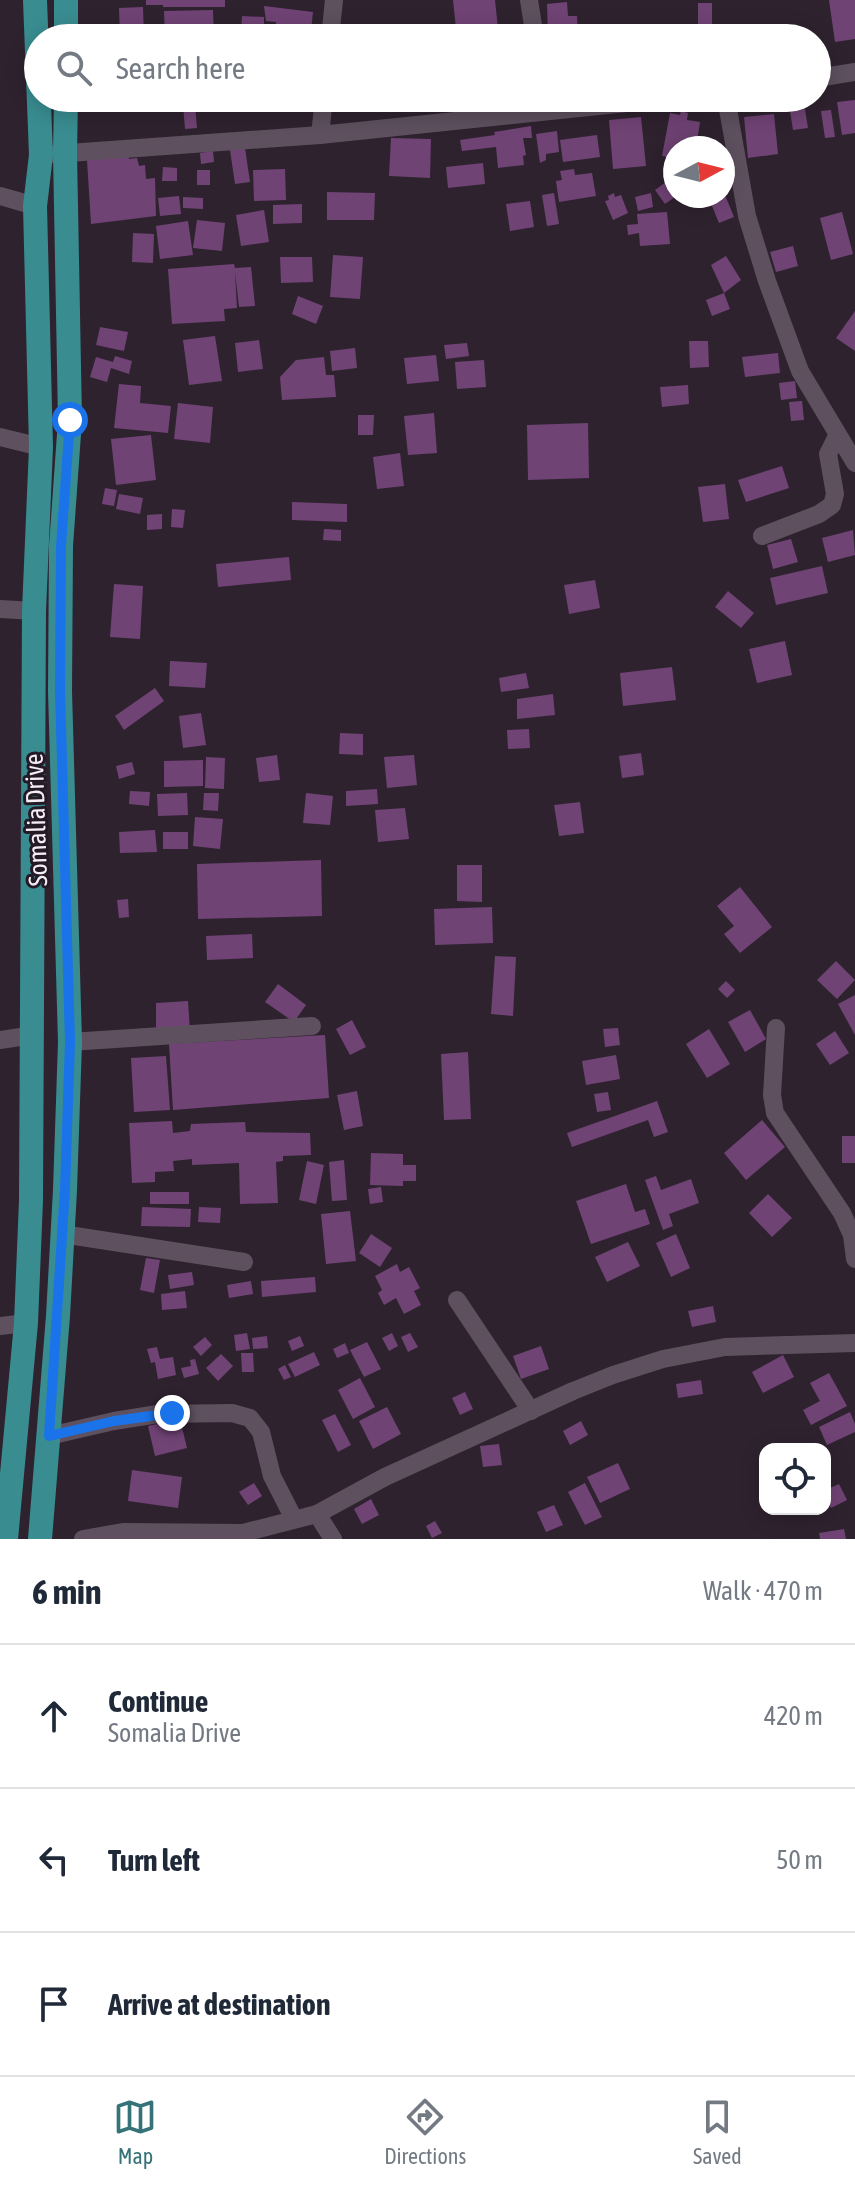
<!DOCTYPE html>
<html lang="en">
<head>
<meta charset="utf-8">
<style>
  body { margin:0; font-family:"Asap Condensed",sans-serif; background:#f2f2f3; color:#1f2937 }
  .controls { position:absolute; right:24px; bottom:24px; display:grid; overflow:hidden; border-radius:16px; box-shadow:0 4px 20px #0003 }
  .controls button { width:72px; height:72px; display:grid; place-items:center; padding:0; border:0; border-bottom:2px solid #e0e1e3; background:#fff; color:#1f2937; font:40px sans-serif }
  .compass { position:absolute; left:663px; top:136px; width:72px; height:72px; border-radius:50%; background:#fff; box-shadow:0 4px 20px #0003; rotate:83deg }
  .stop { position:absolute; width:24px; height:24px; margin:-18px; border:6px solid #1a73e8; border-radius:50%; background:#fff }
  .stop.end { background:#1a73e8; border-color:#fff; box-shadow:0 2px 8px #0008 }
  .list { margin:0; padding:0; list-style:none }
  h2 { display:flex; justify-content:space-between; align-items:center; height:104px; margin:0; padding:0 32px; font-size:34px }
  h2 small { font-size:26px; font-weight:400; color:#747a83 }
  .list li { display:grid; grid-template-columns:52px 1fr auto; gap:24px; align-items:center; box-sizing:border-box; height:144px; padding:0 32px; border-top:2px solid #e0e1e3 }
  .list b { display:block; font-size:30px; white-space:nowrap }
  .list p { margin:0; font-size:26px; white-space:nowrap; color:#747a83 }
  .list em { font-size:26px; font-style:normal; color:#747a83 }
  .icon { flex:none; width:44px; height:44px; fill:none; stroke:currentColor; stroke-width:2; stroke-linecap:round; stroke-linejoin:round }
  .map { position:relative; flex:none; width:855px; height:1539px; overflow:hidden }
  .search { position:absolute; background:#fff; box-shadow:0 4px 20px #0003; left:24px; right:24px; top:24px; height:88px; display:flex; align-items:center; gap:20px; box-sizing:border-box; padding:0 28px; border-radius:44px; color:#747a83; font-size:30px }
  .sheet { height:536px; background:#fff }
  nav { display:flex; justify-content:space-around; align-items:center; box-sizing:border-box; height:112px; border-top:2px solid #e0e1e3; background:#fff; font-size:22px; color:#747a83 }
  nav a { display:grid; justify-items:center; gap:4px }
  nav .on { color:#367379 }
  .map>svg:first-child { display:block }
  .building { fill:#704375 }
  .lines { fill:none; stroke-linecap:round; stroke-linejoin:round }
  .street { stroke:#5e505f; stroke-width:18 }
  .primary { stroke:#398d91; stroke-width:24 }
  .route { stroke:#1a73e8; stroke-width:10 }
  .labels { text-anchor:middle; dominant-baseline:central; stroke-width:6; stroke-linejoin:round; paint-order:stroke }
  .street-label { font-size:26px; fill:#f5edf6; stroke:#241925 }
</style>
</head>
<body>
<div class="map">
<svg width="855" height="1539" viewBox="0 0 855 1539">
  <rect width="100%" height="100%" fill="#2e222f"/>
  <g class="building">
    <polygon points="146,0 225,0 225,7 163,7 163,5 146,5"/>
    <polygon points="453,0 495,0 499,38 457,38"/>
    <polygon points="829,0 855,0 855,39 835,42"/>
    <polygon points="567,2 568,16 577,16 578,38 548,38 547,4"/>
    <rect x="698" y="3" width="14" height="22"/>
    <polygon points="264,6 313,12 311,31 276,27 276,22 266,21"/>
    <polygon points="143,7 144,38 120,38 119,8"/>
    <polygon points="213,10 214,38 165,38 164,11"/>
    <polygon points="242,16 264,17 264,31 241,30"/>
    <polygon points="855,100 855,133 842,135 837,102"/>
    <polygon points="183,105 195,105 197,128 185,129"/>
    <polygon points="805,109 808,128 793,130 790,111"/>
    <polygon points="831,110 835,137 825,138 821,111"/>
    <polygon points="681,111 688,113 687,120 700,122 696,148 675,148 675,159 662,156 670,113 680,115"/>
    <polygon points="774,114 778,154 748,158 744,117"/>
    <polygon points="641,117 646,166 613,169 609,120"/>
    <polygon points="531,126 532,138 523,138 526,155 523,156 524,165 498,168 496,147 462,151 460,140 495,135 494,132"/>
    <polygon points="557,131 559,152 546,154 546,160 540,163 536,134"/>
    <polygon points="597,135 600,157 563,162 560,140"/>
    <polygon points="391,138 431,139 430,178 389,176"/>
    <polygon points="245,148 250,182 235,184 230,150"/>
    <polygon points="213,151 214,162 201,164 200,153"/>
    <polygon points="128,154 129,159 137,158 139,166 145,165 146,179 155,178 156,216 91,224 87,160"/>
    <polygon points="483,163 485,184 448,188 446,167"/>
    <polygon points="163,167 177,168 177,181 162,181"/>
    <polygon points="675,167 675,197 665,204 655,190 669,180 665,174"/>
    <polygon points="285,169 286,200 254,201 253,170"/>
    <polygon points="574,169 575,175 592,173 596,196 559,202 556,181 562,180 560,171"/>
    <rect x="197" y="170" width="13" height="15"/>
    <polygon points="327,192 375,193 374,220 327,220"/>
    <polygon points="554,193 559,224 547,226 542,195"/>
    <polygon points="614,193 615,197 621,195 628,213 613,220 605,201 609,200 608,196"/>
    <polygon points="651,193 653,207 638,211 635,197"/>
    <polygon points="725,195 734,217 719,223 710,201"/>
    <polygon points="179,196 181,214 160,216 158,198"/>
    <polygon points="183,197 203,198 203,209 183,208"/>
    <polygon points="530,201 534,227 510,231 506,204"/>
    <polygon points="302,204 302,223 273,224 273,205"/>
    <polygon points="264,210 269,242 241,246 236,215"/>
    <polygon points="667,212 670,244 640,246 639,233 628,235 627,225 638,224 637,214"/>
    <polygon points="842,212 853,254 831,260 820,218"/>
    <polygon points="197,220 225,223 222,251 193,248"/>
    <polygon points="188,221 193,255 160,259 156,226"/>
    <polygon points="133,233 154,234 153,263 132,262"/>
    <polygon points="793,246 798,266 776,272 770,252"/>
    <polygon points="333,255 363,257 360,299 330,297"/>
    <polygon points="726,256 741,280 724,293 711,265"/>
    <polygon points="280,257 312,257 313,282 281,283"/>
    <polygon points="234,264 235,268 251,267 255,306 239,307 235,272 237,308 224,309 225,321 172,324 168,269"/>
    <polygon points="724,293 730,309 712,316 706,300"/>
    <polygon points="298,296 323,306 316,324 292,314"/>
    <polygon points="855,311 855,351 836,338"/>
    <polygon points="100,327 128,332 124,351 96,345"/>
    <polygon points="215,336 222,381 189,385 183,340"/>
    <polygon points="259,340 263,369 238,372 235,343"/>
    <polygon points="689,341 708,341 709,367 690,368"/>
    <polygon points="467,343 469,356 446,359 444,345"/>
    <polygon points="355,348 357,368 332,371 330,351"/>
    <polygon points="778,353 780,373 745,377 742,357"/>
    <polygon points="436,355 439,381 407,384 404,358"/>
    <polygon points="115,356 132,361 129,374 111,368 107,382 90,377 96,357 113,362"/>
    <polygon points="324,357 326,375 334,375 336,397 282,400 280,377 296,360"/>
    <polygon points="484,360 486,387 457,389 455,362"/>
    <polygon points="795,381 797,398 781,400 779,383"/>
    <polygon points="119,384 141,386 140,403 171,406 168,433 114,428"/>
    <polygon points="688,385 689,404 662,407 660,387"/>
    <polygon points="802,401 804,420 791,421 789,402"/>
    <polygon points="178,403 213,407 210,443 174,439"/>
    <polygon points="434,413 437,453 408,455 404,416"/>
    <polygon points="358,415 374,415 373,435 358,435"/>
    <polygon points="588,423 589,478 528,480 527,425"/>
    <polygon points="151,435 156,480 116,485 111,439"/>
    <polygon points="400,453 404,486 377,489 373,457"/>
    <polygon points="782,466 789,488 746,502 738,480"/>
    <polygon points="725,484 729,519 703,522 698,487"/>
    <polygon points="105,488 117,490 114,506 102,504"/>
    <polygon points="119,494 143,498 140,514 116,509"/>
    <polygon points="292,502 347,504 347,522 292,520"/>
    <polygon points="172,509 185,510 183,528 171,527"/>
    <polygon points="162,514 162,529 147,530 147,515"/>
    <polygon points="324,529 341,530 341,541 323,540"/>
    <polygon points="853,530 855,555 828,562 822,538"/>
    <polygon points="791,539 798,562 773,569 767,545"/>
    <polygon points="289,557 291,580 218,587 216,564"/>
    <polygon points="822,566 828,593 776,605 770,578"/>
    <polygon points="595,580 600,608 569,614 564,585"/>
    <polygon points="114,584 143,586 140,639 110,637"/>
    <polygon points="728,591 754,613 741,628 715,607"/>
    <polygon points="785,641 792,675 757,683 749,649"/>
    <polygon points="170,661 207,663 205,688 169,686"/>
    <polygon points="672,667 676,700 623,706 620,673"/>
    <polygon points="526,673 529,688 501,692 499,678"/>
    <polygon points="155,688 164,701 124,730 115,716"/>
    <polygon points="553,694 555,715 517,719 517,699"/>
    <polygon points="201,713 206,745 183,748 179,716"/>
    <polygon points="529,729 530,748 508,749 507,730"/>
    <polygon points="340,733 363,734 363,755 339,754"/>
    <polygon points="641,753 644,775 622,778 619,756"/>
    <polygon points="277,755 280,780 259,782 256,758"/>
    <polygon points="414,755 417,785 387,788 384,757"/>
    <polygon points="206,757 225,758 224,789 205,788"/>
    <polygon points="203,760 203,786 164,787 164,761"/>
    <polygon points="132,762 135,774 119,779 116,766"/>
    <polygon points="377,789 378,804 346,806 346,791"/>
    <polygon points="130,791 150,792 149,806 129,804"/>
    <polygon points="187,793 188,815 158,816 157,794"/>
    <polygon points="204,793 219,793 218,811 203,810"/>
    <polygon points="306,793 333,796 330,825 303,823"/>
    <polygon points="580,802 584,833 559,836 554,805"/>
    <polygon points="405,808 409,839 378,842 375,810"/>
    <polygon points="195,817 223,819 220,849 193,846"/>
    <polygon points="155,830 157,852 120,853 119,832"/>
    <rect x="163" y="832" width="25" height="17"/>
    <polygon points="321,860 322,916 198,919 197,864"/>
    <polygon points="457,865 482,865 482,902 457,901"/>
    <polygon points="740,887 772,927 740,953 724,934 734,926 717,906"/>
    <polygon points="128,899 129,917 119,918 117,900"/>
    <polygon points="492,907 493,943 435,945 434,909"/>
    <polygon points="252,934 253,958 207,960 206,936"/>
    <polygon points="495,956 516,957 513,1016 491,1014"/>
    <polygon points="836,961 855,980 837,999 817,980"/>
    <polygon points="726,981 735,990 727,998 718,989"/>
    <polygon points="278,984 306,1005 294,1022 265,1002"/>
    <polygon points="855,995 855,1035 838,1004"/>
    <polygon points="188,1001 190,1031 156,1032 156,1003"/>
    <polygon points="750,1010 766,1039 745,1052 728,1022"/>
    <polygon points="352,1020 366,1047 350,1055 336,1029"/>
    <polygon points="618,1028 620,1045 605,1047 603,1029"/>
    <polygon points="709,1029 730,1064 707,1078 686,1044"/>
    <polygon points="835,1031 849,1053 830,1065 816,1044"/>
    <polygon points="325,1035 329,1098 173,1110 169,1044"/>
    <polygon points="468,1052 471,1119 444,1120 441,1054"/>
    <polygon points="616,1055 620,1079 586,1085 582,1061"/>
    <polygon points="166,1056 170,1110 134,1112 131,1058"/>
    <polygon points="357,1091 363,1126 344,1130 337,1095"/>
    <polygon points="608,1092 611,1110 597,1112 594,1094"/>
    <polygon points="657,1101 668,1132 654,1137 648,1120 572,1147 567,1133"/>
    <polygon points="762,1120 785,1147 746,1180 724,1153"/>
    <polygon points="172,1121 173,1133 190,1131 191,1124 245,1122 246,1132 310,1133 311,1155 283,1156 283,1161 276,1162 278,1203 240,1204 239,1163 192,1165 192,1159 173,1161 174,1171 155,1172 155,1182 132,1183 129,1123"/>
    <rect x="842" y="1136" width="13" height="27"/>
    <polygon points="371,1153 403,1154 403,1165 416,1165 416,1181 403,1181 403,1186 370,1185"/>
    <polygon points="344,1160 347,1200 332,1201 329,1162"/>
    <polygon points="307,1161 324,1165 316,1204 299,1200"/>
    <polygon points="656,1176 661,1190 691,1179 699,1203 669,1214 673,1226 663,1230 645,1180"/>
    <polygon points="626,1184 635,1212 645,1209 650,1224 591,1244 576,1201"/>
    <polygon points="381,1187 383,1202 370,1204 368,1189"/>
    <rect x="150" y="1192" width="39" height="12"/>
    <polygon points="768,1194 792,1218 772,1237 749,1213"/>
    <polygon points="142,1207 191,1209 190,1227 141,1226"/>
    <polygon points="199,1207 221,1208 220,1223 198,1222"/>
    <polygon points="350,1211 356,1261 326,1264 321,1214"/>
    <polygon points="371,1234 392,1248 380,1267 359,1253"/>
    <polygon points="676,1234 690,1268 671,1277 656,1243"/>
    <polygon points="628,1242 640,1266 607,1282 595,1257"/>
    <polygon points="146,1258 160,1260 154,1293 140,1290"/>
    <polygon points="397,1264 400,1272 409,1267 420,1288 414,1291 421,1305 404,1314 396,1298 384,1305 378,1293 382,1290 375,1276"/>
    <polygon points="192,1272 194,1285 170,1289 168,1275"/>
    <polygon points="315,1277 316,1292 262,1297 261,1281"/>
    <polygon points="251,1281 253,1294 229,1298 227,1285"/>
    <polygon points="185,1291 187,1308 162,1310 161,1294"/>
    <polygon points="713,1306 716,1322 692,1327 688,1311"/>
    <polygon points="247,1333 250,1349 236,1351 234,1335"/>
    <polygon points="392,1333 398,1346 389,1351 382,1338"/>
    <polygon points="410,1333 418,1347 408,1352 401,1337"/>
    <polygon points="267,1336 268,1348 253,1349 252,1338"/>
    <polygon points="300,1336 304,1346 292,1351 288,1341"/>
    <polygon points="205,1337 212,1345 201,1356 193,1347"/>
    <polygon points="367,1342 381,1369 364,1377 350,1350"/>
    <polygon points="345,1343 349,1353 337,1358 333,1349"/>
    <polygon points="541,1346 549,1369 521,1379 513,1356"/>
    <polygon points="157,1347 160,1359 173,1357 176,1375 158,1379 155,1362 151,1363 147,1349"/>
    <polygon points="314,1352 320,1365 295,1377 288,1364"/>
    <polygon points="241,1353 253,1353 254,1372 242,1372"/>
    <polygon points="221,1354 233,1366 218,1381 206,1368"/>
    <polygon points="783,1355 794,1377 763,1393 752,1372"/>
    <polygon points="195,1359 199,1374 184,1378 181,1368 191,1366 190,1360"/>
    <polygon points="285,1365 291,1377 284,1380 278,1369"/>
    <polygon points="829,1373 847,1406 811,1425 803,1410 820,1401 810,1383"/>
    <polygon points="360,1378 375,1407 353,1419 338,1390"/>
    <polygon points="701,1380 703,1394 678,1398 676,1384"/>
    <polygon points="465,1392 473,1409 460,1415 452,1398"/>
    <polygon points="387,1407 401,1434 373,1449 359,1421"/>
    <polygon points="850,1412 855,1424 855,1432 827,1445 819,1427"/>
    <polygon points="335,1414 351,1445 338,1452 322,1420"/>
    <polygon points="180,1419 187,1448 155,1456 148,1426"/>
    <polygon points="581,1421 588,1435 570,1445 563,1431"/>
    <polygon points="499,1444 502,1465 483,1467 480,1446"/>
    <polygon points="618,1463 630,1489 600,1503 587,1477"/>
    <polygon points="132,1470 182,1477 178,1508 128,1501"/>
    <polygon points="254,1483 262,1496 248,1505 239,1492"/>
    <polygon points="585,1483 602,1517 585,1525 568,1492"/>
    <polygon points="839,1484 847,1500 831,1508 825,1495 825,1490"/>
    <polygon points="371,1499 379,1515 362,1524 354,1509"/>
    <polygon points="554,1505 563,1525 546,1532 537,1512"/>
    <polygon points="435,1521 442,1533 432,1538 426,1526"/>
    <polygon points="844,1529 846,1539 820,1539 819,1533"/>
  </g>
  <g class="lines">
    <g class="street">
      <polyline points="529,0 535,38"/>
      <polyline points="330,38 334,0"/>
      <polyline points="817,78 855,72"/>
      <polyline points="726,98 747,216 767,281 800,371 855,463"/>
      <polyline points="320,135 324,98"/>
      <polyline points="55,154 320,135 675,98"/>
      <polyline points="0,196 35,206"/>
      <polyline points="0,437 41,447"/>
      <polyline points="762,536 819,514 832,505 835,494 828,454 837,436"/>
      <polyline points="0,609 34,611"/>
      <polyline points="776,1028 772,1095 775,1113 842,1213 852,1235 855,1259"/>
      <polyline points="0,1040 33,1035"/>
      <polyline points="70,1042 312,1026"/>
      <polyline points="62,1234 244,1262"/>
      <polyline points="457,1300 531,1411"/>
      <polyline points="0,1326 26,1323"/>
      <polyline points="49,1436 114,1421 158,1414 232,1413 250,1418 261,1432 272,1476 294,1519"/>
      <polyline points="317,1514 333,1539"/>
      <polyline points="83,1539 123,1532 243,1533 317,1514 385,1477 573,1391 613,1375 663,1359 725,1347 855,1343"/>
    </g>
    <g class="primary">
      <polyline points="66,0 66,38"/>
      <polyline points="6,1539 26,1323 31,1200 34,611 41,447 35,206 41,155 35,0"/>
      <polyline points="40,1539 58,1316 65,1190 70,1042 60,691 61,546 70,420 65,153 66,98"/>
    </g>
  </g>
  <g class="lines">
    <polyline class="route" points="70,420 61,546 60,691 70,1042 65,1190 49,1436 114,1421 172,1413"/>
  </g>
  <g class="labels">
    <g class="street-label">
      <text transform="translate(36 820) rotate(-92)">Somalia Drive</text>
    </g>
  </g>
</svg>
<div class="controls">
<button><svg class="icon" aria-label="locate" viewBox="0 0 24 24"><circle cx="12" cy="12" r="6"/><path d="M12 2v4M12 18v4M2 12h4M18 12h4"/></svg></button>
</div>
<svg class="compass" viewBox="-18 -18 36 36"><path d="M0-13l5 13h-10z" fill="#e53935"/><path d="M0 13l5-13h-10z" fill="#747a83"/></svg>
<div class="stop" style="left:70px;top:420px"></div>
<div class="stop end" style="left:172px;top:1413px"></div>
<div class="search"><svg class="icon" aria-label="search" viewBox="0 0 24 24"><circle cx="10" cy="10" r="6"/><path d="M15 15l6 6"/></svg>Search here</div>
</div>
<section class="sheet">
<h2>6 min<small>Walk · 470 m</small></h2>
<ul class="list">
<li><svg class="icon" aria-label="ahead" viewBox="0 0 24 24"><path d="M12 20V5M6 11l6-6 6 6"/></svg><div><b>Continue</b><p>Somalia Drive</p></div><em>420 m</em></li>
<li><svg class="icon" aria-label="left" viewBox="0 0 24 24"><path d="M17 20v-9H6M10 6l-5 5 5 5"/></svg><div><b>Turn left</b></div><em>50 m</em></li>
<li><svg class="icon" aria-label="arrive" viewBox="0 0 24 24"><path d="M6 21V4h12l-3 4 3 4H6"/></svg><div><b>Arrive at destination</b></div></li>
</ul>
</section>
<nav>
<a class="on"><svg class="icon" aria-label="map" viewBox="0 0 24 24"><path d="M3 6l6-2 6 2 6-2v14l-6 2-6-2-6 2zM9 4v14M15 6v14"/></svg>Map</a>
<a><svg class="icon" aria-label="directions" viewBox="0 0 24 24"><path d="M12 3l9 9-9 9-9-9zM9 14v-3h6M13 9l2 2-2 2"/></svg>Directions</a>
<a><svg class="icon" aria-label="saved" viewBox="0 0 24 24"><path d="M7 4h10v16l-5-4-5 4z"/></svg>Saved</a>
</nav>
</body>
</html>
